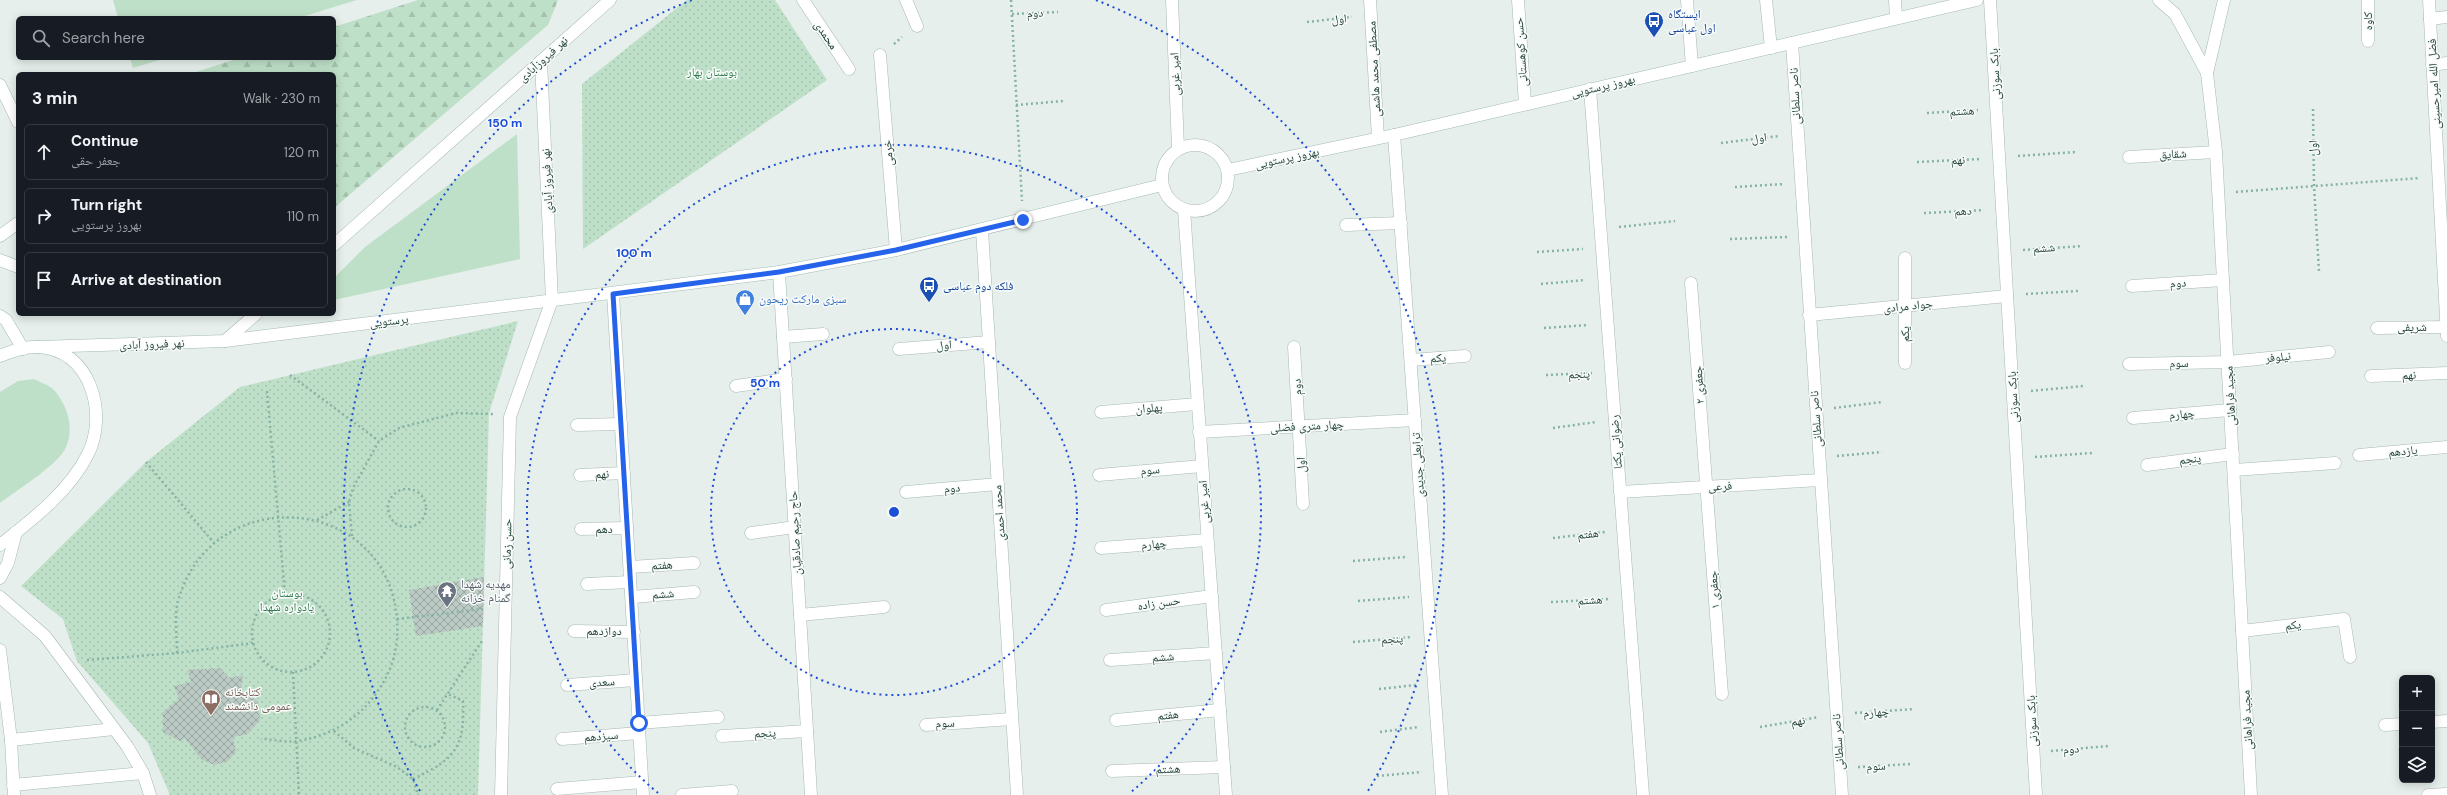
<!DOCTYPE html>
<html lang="en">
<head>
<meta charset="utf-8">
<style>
  body { margin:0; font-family:"DM Sans","Noto Naskh Arabic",sans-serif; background:#20242c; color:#f1f3f6 }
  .controls { position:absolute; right:12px; bottom:12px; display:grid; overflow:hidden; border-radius:6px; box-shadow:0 2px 10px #0003 }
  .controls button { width:36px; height:36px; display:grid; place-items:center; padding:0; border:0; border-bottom:1px solid #363941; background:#171b24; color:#f1f3f6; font:20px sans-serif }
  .stop { position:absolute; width:12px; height:12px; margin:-9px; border:3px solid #2563eb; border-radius:50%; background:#fff }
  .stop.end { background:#2563eb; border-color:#fff; box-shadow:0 1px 4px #0008 }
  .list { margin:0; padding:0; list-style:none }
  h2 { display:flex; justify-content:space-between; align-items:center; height:52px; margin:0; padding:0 16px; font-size:17px }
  h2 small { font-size:13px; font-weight:400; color:#9ea1a6 }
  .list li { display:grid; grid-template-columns:26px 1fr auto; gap:12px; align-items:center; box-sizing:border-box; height:56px; margin:0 8px 8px; padding:0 8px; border:1px solid #363941; border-radius:6px }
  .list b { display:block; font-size:15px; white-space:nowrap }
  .list p { margin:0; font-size:13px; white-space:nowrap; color:#9ea1a6 }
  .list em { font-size:13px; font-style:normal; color:#9ea1a6 }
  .icon { flex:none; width:22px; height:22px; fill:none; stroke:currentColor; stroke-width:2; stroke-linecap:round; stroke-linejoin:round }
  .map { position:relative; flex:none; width:2447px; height:795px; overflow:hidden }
  .search { position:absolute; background:#171b24; box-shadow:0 2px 10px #0003; left:16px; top:16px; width:320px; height:44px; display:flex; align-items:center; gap:10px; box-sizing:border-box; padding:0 14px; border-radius:6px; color:#9ea1a6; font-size:15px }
  .panel { position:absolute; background:#171b24; box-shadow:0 2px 10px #0003; left:16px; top:72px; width:320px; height:244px; border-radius:6px }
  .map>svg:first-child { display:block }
  .grass { fill:#bfe0c8 }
  .forest { fill:url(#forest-firs) }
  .park { fill:url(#park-dots) }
  .building { fill:url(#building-cross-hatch) }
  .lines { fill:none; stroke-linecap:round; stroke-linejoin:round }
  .minor-casing { stroke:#a8b8b2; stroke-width:13 }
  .tertiary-casing { stroke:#a8b8b2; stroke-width:13 }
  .secondary-casing { stroke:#a4bbb3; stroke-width:13 }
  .path { stroke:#86b3a5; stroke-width:2.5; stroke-dasharray:2 3; stroke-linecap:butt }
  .minor { stroke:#fff; stroke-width:12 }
  .tertiary { stroke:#fff; stroke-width:12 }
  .secondary { stroke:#fff; stroke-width:12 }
  .route { stroke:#2563eb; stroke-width:5 }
  .ring { fill:none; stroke:#1d4ed8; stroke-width:2; stroke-dasharray:2 4 }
  .labels { text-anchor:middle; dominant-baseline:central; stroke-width:3; stroke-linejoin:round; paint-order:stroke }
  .street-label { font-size:12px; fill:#24423a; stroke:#f7fbf9 }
  .transit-label { font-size:12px; fill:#164399; stroke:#f7fbf9; text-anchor:start }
  .park-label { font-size:12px; fill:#2d7a4b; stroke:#f7fbf9 }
  .shop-label { font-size:12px; fill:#366cbe; stroke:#f7fbf9; text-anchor:start }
  .worship-label { font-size:12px; fill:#5b616d; stroke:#f7fbf9; text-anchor:start }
  .education-label { font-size:12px; fill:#785e54; stroke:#f7fbf9; text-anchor:start }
  .centre { fill:#1d4ed8; stroke:#f7fbf9; stroke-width:2 }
  .ring-label { font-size:12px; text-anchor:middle; font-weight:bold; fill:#1d4ed8; stroke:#f7fbf9; stroke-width:3; stroke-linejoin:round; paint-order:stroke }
</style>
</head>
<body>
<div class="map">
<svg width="2447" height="795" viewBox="0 0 2447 795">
  <defs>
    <pattern id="forest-firs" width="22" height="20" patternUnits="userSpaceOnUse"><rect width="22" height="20" fill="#bfe0c8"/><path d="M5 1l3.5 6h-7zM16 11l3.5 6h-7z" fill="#a4c1ad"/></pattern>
    <pattern id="park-dots" width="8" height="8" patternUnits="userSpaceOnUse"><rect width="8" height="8" fill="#bfe0c8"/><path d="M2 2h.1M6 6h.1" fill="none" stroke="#a4c1ad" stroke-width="1.8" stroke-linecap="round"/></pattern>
    <pattern id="building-cross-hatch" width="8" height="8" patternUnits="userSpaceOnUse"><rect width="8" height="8" fill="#bbcac4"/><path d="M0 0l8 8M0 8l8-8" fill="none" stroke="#98a6a0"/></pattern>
  </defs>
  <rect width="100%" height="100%" fill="#e6efeb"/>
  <g class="grass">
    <polygon points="113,0 357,0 298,18 118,18"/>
    <polygon points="130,58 166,58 133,68"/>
    <polygon points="517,134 520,259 334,300 334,278 365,247"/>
    <path d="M34,379C40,382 48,385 53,389C68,405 76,431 64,451C54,467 16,491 0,503V392L18,381Z"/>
  </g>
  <polygon class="forest" points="418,0 558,0 548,25 334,208 334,74 190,74 239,58 334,58 334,27"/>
  <g class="park">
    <polygon points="687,0 775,0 827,80 583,249 582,84"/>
    <polygon points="518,321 489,413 478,795 170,795 148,743 77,661 63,619 21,586 146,462 240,387"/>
  </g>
  <g class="building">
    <polygon points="484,577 483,626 416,636 409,590"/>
    <polygon points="220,668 229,678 243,675 241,691 258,701 260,720 248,734 233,737 236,752 228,761 215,765 202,760 185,739 179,741 163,732 163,712 179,699 174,686 191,682 187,670"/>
  </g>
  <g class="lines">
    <defs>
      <g id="minor">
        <polyline points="803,0 849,69"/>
        <polyline points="906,0 917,26"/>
        <polyline points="1370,0 1378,138"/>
        <polyline points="1518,0 1525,104"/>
        <polyline points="1687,0 1692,66"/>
        <polyline points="1766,0 1771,48"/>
        <polyline points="1895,0 1896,18"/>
        <polyline points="1990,0 2036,795"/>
        <polyline points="2429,0 2447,336"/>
        <polyline points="2430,19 2447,17"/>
        <polyline points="2368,41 2368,0"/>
        <polyline points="1792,43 1842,795"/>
        <polyline points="880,55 896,250"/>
        <polyline points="2432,65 2447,63"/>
        <polyline points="0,85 18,122"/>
        <polyline points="1590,89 1643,795"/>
        <polyline points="1394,135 1442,795"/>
        <polyline points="2129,157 2216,152"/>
        <polyline points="1346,225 1401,223"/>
        <polyline points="982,230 1017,795"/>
        <polyline points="0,236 18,223"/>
        <polyline points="1905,258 1905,363"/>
        <polyline points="0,260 18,267"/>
        <polyline points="779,272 811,795"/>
        <polyline points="1691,283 1722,694"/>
        <polyline points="2132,286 2223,280"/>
        <polyline points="613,294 643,795"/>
        <polyline points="1809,315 2007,296"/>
        <polyline points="2377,328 2446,327"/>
        <polyline points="783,337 823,334"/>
        <polyline points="1294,347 1303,504"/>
        <polyline points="899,349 989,342"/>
        <polyline points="1411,360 1465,356"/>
        <polyline points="2129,364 2228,362 2329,352"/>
        <polyline points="2371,376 2447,373"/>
        <polyline points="736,386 786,379"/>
        <polyline points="1101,412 1197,404"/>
        <polyline points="2133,418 2230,410"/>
        <polyline points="577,425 621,424"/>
        <polyline points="1199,432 1415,420"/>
        <polyline points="2359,455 2447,447"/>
        <polyline points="2147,465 2233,454"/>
        <polyline points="2234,470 2335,463"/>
        <polyline points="580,475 624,473"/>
        <polyline points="1099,475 1202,466"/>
        <polyline points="906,492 998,484"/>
        <polyline points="1620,492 1820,480"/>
        <polyline points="581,529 627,528"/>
        <polyline points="751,533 795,527"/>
        <polyline points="1101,548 1207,540"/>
        <polyline points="630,567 694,563"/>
        <polyline points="587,584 630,582"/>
        <polyline points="0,597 45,636 127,746 143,773 150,795"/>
        <polyline points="632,597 694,592"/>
        <polyline points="1106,610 1212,596"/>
        <polyline points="800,615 884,607"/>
        <polyline points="574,631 634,632"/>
        <polyline points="2242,631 2344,619 2350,657"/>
        <polyline points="0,650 11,740 14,795"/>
        <polyline points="1110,660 1216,653"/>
        <polyline points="567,685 636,680"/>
        <polyline points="1116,720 1220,710"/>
        <polyline points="2432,722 2447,721"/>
        <polyline points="639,723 718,717"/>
        <polyline points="926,725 1012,719"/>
        <polyline points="2385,725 2402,724"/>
        <polyline points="722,736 807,731"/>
        <polyline points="562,739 639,733"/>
        <polyline points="11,740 114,729"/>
        <polyline points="1112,771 1224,767"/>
        <polyline points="13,785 143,773"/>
        <polyline points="557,789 642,782"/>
        <polyline points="501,795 510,417 552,300"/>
        <polyline points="682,795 732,791"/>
        <polyline points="2428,795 2447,794"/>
      </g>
      <g id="tertiary">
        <polyline points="1172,0 1178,148"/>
        <polyline points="2224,0 2207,73 2216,152 2251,795"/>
        <polyline points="541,61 552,300"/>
        <circle cx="1195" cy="178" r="33"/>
        <polyline points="1184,210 1226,795"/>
        <polyline points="334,245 610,0"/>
        <polyline points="0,316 6,320 23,349"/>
        <polyline points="225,341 256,314"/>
        <polyline points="0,578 8,563 16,532"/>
      </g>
      <g id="secondary">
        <polyline points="2159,0 2175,14 2207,73"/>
        <polyline points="1228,170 1394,135 1977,0"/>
        <polyline points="38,347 225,341 779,272 896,250 1162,185"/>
        <path d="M0,356C12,351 25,346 38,347C91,349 108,414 88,454C69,492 33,519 0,545"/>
      </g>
    </defs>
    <use href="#minor" class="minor-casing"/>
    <use href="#tertiary" class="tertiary-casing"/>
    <use href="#secondary" class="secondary-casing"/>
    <g class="path">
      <polyline points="1011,0 1022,201"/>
      <polyline points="1012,14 1058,12"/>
      <polyline points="1307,22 1352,17"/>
      <polyline points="894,44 902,37"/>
      <polyline points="1016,105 1063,101"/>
      <polyline points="2313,109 2314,186 2319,271"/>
      <polyline points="1927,113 1978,110"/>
      <polyline points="1721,143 1779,136"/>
      <polyline points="2018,156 2076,152"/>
      <polyline points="1917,162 1981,159"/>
      <polyline points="1735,187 1784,184"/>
      <polyline points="2236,192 2420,178"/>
      <polyline points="1924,213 1984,210"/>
      <polyline points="1619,227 1675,221"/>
      <polyline points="1730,239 1787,237"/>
      <polyline points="2023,250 2083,246"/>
      <polyline points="1537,252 1583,249"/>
      <polyline points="1541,284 1585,280"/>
      <polyline points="2026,294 2078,291"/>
      <polyline points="1544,328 1589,325"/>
      <polyline points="290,375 379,441"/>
      <polyline points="1546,375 1592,373"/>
      <polyline points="267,391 285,594"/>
      <polyline points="2031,391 2083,386"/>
      <polyline points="1834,408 1882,402"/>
      <polyline points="1553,428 1596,422"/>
      <polyline points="1837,456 1882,452"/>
      <polyline points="2035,457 2092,453"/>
      <polyline points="146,462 214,543"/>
      <circle cx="407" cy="508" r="19"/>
      <polyline points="317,520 349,502"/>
      <polyline points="352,536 349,502 353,488 379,441 399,428 456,413 493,414"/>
      <polyline points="1553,538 1605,532"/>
      <polyline points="1353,561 1406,557"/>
      <circle cx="291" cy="633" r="39"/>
      <polyline points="1358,601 1409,597"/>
      <polyline points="1551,602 1610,599"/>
      <polyline points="397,619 483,609"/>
      <polyline points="1353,642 1412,637"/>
      <path d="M177,653C177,637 174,616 178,601C212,480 387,494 397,619C399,646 393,670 377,692C359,719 330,736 298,741C286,743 273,739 261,739"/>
      <polyline points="87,660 177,653 253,643"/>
      <polyline points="293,672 299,795"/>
      <polyline points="1379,689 1416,685"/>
      <circle cx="425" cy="727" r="20"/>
      <polyline points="437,710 482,641"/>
      <polyline points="1855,713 1915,709"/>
      <polyline points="1760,727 1819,717"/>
      <polyline points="334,731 354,748 397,767 413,779 418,795"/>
      <polyline points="1380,732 1419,727"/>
      <polyline points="2051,751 2108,746"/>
      <polyline points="1858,767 1911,764"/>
      <polyline points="1377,776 1422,772"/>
      <path d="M413,779C455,759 465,748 463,701L448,694"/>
    </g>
    <use href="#minor" class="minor"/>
    <use href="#tertiary" class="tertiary"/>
    <use href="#secondary" class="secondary"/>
  </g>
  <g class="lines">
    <polyline class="route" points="639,723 613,294 779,272 896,250 1023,220"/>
  </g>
  <g class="ring">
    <circle cx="894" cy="512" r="183"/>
    <path d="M658 793A367 367 0 1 1 1130 793"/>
    <path d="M420 791A550 550 0 0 1 692 0M1096 0A550 550 0 0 1 1368 791"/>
  </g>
  <defs>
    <symbol id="bus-pin" viewBox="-11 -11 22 30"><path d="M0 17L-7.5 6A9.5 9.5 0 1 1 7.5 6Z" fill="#1a4fb4" stroke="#f7fbf9"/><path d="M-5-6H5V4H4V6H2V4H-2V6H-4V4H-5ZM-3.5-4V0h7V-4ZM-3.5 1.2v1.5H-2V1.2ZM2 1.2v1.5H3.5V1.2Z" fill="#fff"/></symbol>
    <symbol id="shop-pin" viewBox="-11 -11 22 30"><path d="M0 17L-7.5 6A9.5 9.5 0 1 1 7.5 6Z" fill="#3f7fe0" stroke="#f7fbf9"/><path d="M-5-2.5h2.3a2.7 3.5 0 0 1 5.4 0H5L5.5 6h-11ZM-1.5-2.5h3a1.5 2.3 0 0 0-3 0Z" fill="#fff"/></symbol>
    <symbol id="temple-pin" viewBox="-11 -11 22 30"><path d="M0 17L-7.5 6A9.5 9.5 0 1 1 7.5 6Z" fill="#6b7280" stroke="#f7fbf9"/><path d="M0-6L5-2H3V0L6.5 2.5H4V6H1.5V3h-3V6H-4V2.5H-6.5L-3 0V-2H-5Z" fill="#fff"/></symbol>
    <symbol id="library-pin" viewBox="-11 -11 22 30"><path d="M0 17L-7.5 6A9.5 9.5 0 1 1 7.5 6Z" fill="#8d6e63" stroke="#f7fbf9"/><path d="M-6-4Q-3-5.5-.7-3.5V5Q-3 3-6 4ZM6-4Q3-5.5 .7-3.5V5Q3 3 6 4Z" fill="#fff"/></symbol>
  </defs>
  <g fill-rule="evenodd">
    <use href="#bus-pin" x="1643" y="10" width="22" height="30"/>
    <use href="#bus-pin" x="918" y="275" width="22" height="30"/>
    <use href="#shop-pin" x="734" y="288" width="22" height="30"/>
    <use href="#temple-pin" x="436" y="580" width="22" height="30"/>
    <use href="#library-pin" x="200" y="688" width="22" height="30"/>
  </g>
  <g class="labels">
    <g class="street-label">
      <text transform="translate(1035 13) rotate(-3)">دوم</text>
      <text transform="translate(1339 19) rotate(-6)">اول</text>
      <text transform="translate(2368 21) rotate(-90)">کاوه</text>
      <text transform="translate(826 35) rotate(56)">محمدی</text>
      <text transform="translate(1521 52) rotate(-94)">حسن کوهستانی</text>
      <text transform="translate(543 59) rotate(-42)">نهر فیروزآبادی</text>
      <text transform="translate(1374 69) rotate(-93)">مصطفی محمد هاشمی</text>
      <text transform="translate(1175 74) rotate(-92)">امیر غربی</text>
      <text transform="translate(1995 74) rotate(-93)">بابک سوزنی</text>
      <text transform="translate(2434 84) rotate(-93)">فضل الله امیرحسینی</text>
      <text transform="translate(1603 86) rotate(-13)">بهروز پرستویی</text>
      <text transform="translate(1795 96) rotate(-93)">ناصر سلطانی</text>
      <text transform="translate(1962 111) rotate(-3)">هشتم</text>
      <text transform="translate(1759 138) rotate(-8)">اول</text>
      <text transform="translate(2313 148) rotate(-91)">اول</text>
      <text transform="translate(888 153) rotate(-95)">خرمی</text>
      <text transform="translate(2173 154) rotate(-3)">شقایق</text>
      <text transform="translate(1287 158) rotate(-12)">بهروز پرستویی</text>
      <text transform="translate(1958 160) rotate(-3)">نهم</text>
      <text transform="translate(547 181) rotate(-93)">نهر فیروز آبادی</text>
      <text transform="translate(1963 211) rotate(-3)">دهم</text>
      <text transform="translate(2044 248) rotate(-4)">ششم</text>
      <text transform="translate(2178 283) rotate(-4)">دوم</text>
      <text transform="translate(1908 306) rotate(-6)">جواد مرادی</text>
      <text transform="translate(389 321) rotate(-7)">پرستویی</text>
      <text transform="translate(2412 327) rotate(-1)">شریفی</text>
      <text transform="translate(1905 334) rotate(-90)">یکم</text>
      <text transform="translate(152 344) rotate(-2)">نهر فیروز آبادی</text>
      <text transform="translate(944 345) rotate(-5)">اول</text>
      <text transform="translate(2278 357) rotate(-6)">نیلوفر</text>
      <text transform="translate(1438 358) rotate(-4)">یکم</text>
      <text transform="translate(2179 363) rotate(-1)">سوم</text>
      <text transform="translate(1579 374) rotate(-2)">پنجم</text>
      <text transform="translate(2409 375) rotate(-2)">نهم</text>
      <text transform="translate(1699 385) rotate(-94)">جعفری ۲</text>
      <text transform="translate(1297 387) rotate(-93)">دوم</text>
      <text transform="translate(2230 396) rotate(-93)">مجید فراهانی</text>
      <text transform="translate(2013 397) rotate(-93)">بابک سوزنی</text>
      <text transform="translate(1149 408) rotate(-5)">پهلوان</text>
      <text transform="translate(2182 414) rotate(-5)">چهارم</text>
      <text transform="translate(1816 419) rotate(-94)">ناصر سلطانی</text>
      <text transform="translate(1307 426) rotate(-3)">چهار متری فضلی</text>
      <text transform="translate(1616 442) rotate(-94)">رضوانی یکتا</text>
      <text transform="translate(2403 451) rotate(-5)">یازدهم</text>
      <text transform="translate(2190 459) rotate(-7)">پنجم</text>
      <text transform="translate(1301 465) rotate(-93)">اول</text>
      <text transform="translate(1418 465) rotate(-94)">ترابعلی جدیدی</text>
      <text transform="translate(1150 470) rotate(-5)">سوم</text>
      <text transform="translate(602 474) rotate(-2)">نهم</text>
      <text transform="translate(1720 486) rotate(-3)">فرعی</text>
      <text transform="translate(952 488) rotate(-5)">دوم</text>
      <text transform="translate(1204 502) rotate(-94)">امیر غربی</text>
      <text transform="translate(999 513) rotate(-94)">محمد احمدی</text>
      <text transform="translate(604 529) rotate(-1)">دهم</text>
      <text transform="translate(795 533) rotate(-93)">حاج رحیم صادقیان</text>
      <text transform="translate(1588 534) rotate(-6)">هفتم</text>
      <text transform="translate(507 544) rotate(-89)">حسن زمانی</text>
      <text transform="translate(1154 544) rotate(-5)">چهارم</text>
      <text transform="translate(662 565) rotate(-3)">هفتم</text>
      <text transform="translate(1714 590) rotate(-94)">جعفری ۱</text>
      <text transform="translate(663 594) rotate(-4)">ششم</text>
      <text transform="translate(1590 600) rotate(-3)">هشتم</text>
      <text transform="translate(1159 603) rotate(-8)">حسن زاده</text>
      <text transform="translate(2293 625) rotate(-7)">یکم</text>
      <text x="604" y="631">دوازدهم</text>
      <text transform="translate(1392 639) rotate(-4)">پنجم</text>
      <text transform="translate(1163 657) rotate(-4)">ششم</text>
      <text transform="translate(602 682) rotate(-4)">سعدی</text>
      <text transform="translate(1876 712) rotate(-4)">چهارم</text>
      <text transform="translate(1168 715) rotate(-6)">هفتم</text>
      <text transform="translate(2247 720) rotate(-93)">مجید فراهانی</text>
      <text transform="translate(1798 721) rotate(-9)">نهم</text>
      <text transform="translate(2032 721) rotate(-93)">بابک سوزنی</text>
      <text transform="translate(945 723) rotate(-3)">سوم</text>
      <text transform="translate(765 733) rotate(-3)">پنجم</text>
      <text transform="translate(601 736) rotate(-5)">سیزدهم</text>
      <text transform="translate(1838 742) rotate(-94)">ناصر سلطانی</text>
      <text transform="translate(2071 749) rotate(-5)">دوم</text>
      <text transform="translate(1876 766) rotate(-3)">سوم</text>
      <text transform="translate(1168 769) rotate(-2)">هشتم</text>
    </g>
    <g class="transit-label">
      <text x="1668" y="14">ایستگاه<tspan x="1668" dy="14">اول عباسی</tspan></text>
      <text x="943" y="286">فلکه دوم عباسی</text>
    </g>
    <g class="park-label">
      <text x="712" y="72">بوستان بهار</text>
      <text x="287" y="593">بوستان<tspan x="287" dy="14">یادواره شهدا</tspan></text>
    </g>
    <g class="shop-label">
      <text x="759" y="299">سبزی مارکت ریحون</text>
    </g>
    <g class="worship-label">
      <text x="461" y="584">مهدیه شهدا<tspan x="461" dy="14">گمنام خزانه</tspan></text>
    </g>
    <g class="education-label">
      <text x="225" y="692">کتابخانه<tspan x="225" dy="14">عمومی دانشمند</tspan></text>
    </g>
  </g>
  <circle cx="894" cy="512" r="6" class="centre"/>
  <g class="ring-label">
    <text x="505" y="127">150 m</text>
    <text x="634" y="257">100 m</text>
    <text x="765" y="387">50 m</text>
  </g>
</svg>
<div class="controls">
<button>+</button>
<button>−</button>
<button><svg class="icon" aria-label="layers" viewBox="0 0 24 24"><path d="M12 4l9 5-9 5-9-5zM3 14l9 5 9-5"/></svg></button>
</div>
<div class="stop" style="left:639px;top:723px"></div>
<div class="stop end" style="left:1023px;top:220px"></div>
<div class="search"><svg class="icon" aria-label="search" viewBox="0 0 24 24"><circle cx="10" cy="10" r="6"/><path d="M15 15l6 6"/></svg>Search here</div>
<section class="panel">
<h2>3 min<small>Walk · 230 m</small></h2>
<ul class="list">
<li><svg class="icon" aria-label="ahead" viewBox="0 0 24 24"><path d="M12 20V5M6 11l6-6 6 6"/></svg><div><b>Continue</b><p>جعفر حقی</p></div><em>120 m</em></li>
<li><svg class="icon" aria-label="right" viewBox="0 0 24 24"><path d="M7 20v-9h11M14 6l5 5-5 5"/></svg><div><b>Turn right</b><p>بهروز پرستویی</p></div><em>110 m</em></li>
<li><svg class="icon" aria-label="arrive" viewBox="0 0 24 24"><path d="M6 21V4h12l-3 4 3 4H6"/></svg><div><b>Arrive at destination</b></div></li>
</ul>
</section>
</div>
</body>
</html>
